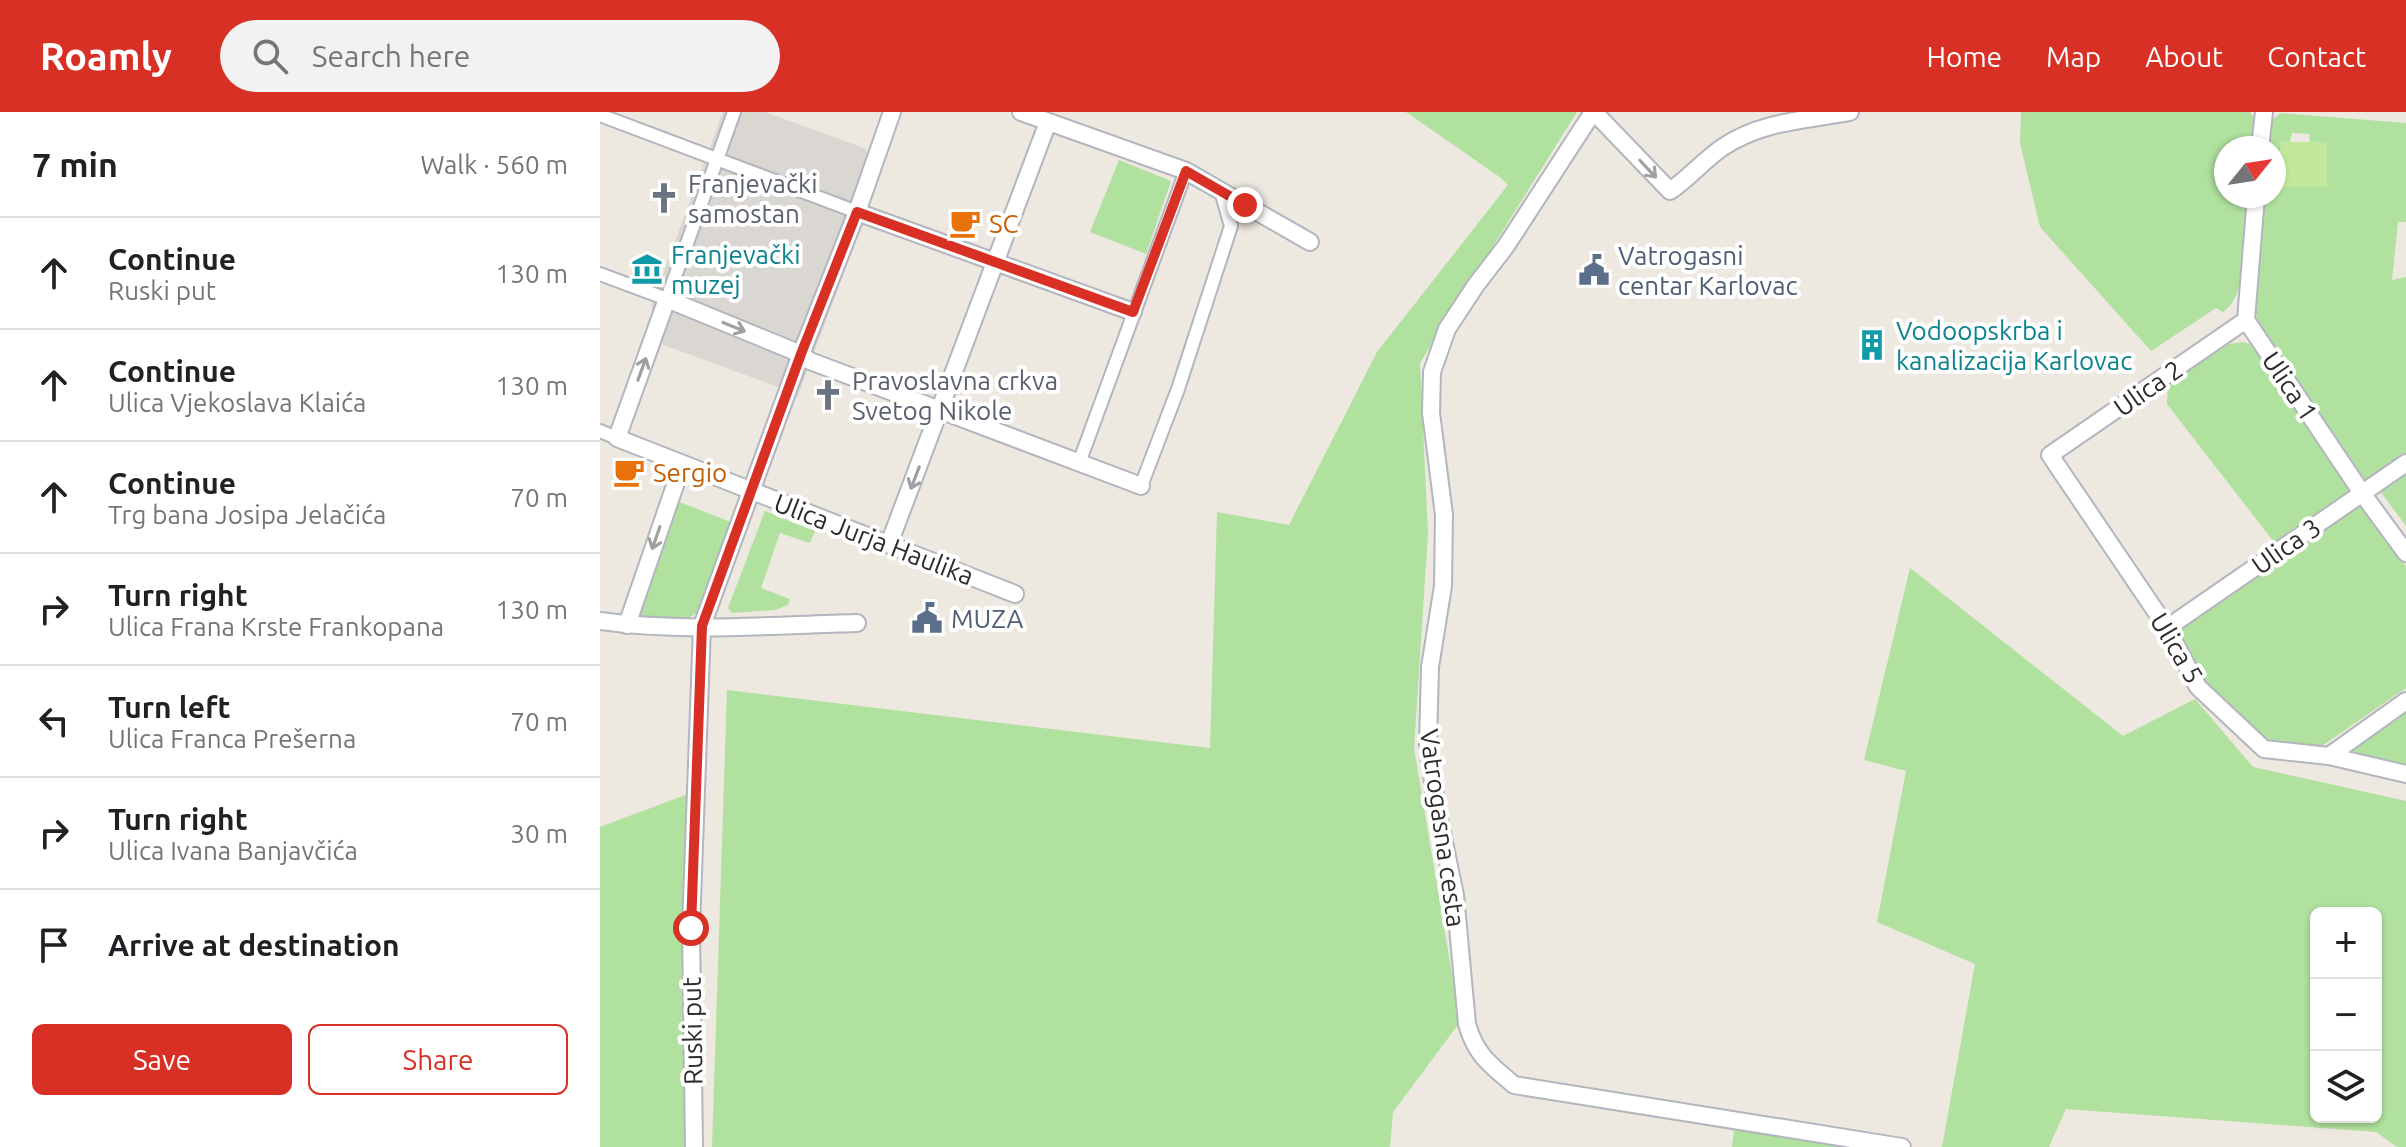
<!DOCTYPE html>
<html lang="en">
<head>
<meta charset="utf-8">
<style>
  body { margin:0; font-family:Ubuntu,sans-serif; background:#f2f2f2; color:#202124 }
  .controls { position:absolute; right:24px; bottom:24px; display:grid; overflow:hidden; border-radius:12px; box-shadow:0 2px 6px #0004 }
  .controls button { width:72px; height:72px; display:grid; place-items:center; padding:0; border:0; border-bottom:2px solid #e0e0e0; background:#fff; color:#202124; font:40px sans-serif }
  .compass { position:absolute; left:1614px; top:24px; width:72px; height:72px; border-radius:50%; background:#fff; box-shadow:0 2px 6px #0004; rotate:60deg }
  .stop { position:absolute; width:24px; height:24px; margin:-18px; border:6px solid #d93025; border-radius:50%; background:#fff }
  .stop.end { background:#d93025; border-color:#fff; box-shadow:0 2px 8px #0008 }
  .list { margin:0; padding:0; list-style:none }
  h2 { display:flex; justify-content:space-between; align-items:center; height:104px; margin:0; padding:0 32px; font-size:34px }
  h2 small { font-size:26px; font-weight:400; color:#757577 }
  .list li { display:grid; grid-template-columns:52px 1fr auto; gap:24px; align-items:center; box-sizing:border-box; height:112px; padding:0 32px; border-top:2px solid #e0e0e0 }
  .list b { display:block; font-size:30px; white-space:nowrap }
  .list p { margin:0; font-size:26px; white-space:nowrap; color:#757577 }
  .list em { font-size:26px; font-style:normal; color:#757577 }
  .actions { display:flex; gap:16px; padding:24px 32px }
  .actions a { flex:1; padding:18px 0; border:2px solid #d93025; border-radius:12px; text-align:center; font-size:28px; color:#d93025 }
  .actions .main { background:#d93025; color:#fff }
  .icon { flex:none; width:44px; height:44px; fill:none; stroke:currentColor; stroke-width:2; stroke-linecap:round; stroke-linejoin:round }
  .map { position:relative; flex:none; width:1806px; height:1035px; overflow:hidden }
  header { display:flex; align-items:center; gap:48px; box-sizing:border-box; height:112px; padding:0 40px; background:#d93025; color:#fff }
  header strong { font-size:38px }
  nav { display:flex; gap:44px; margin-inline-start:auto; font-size:28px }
  .search { width:560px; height:72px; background:#f2f2f2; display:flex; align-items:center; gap:20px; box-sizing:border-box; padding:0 28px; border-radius:44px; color:#757577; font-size:30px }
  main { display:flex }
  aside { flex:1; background:#fff }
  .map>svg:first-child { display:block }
  .green { fill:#b1e19e; fill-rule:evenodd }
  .pitch { fill:#c2e89b }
  .plaza { fill:#dad7d2 }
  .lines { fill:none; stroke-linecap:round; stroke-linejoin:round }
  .pedestrian-casing { stroke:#b3b5bf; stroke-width:16 }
  .minor-casing { stroke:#b3b5bf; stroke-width:20 }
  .pedestrian { stroke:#fff; stroke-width:12 }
  .minor { stroke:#fff; stroke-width:16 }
  .oneway { stroke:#a0a0a0 }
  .route { stroke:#d93025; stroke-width:10 }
  .labels { text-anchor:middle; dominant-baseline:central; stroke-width:8; stroke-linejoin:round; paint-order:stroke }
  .worship-label { font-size:26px; fill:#5b616d; stroke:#fff; text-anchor:start }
  .food-label { font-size:26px; fill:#c56008; stroke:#fff; text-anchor:start }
  .culture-label { font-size:26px; fill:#0d838f; stroke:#fff; text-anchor:start }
  .service-label { font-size:26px; fill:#4e5e75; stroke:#fff; text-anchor:start }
  .street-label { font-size:26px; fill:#2c2c2c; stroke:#fff }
</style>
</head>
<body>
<header>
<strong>Roamly</strong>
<div class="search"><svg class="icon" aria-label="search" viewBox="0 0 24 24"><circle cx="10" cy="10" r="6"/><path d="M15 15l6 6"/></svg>Search here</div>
<nav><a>Home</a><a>Map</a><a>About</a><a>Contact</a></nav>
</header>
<main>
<aside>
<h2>7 min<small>Walk · 560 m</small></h2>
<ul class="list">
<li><svg class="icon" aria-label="ahead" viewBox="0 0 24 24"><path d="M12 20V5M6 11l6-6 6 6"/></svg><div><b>Continue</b><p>Ruski put</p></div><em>130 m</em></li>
<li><svg class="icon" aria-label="ahead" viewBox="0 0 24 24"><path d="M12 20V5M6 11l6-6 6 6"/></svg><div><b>Continue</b><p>Ulica Vjekoslava Klaića</p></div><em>130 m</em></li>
<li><svg class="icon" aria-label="ahead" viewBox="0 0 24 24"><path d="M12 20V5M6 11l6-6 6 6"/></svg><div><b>Continue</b><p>Trg bana Josipa Jelačića</p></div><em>70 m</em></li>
<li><svg class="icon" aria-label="right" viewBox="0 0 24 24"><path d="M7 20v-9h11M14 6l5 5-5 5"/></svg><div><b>Turn right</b><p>Ulica Frana Krste Frankopana</p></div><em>130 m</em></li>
<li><svg class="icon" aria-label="left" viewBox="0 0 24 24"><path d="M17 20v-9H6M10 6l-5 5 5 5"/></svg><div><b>Turn left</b><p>Ulica Franca Prešerna</p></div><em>70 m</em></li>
<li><svg class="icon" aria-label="right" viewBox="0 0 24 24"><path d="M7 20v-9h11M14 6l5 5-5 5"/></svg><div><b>Turn right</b><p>Ulica Ivana Banjavčića</p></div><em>30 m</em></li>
<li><svg class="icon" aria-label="arrive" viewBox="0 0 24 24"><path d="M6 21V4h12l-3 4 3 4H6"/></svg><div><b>Arrive at destination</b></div></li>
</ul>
<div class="actions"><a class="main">Save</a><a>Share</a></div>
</aside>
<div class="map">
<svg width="1806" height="1035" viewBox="0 0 1806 1035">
  <rect width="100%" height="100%" fill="#ede8e0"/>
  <g class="green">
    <polygon points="806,0 977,0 820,251 828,421 814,636 860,910 793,1000 790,1035 112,1035 127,578 610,636 617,400 689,413 777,240 908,73 901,66"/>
    <path d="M1421,0H1650L1655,7L1654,36H1626V84H1650C1647,114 1649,183 1623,200L1616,196L1551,239L1440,115L1420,31Z"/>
    <polygon points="1681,1 1806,11 1806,110 1798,110 1792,168 1806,165 1806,347 1762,372 1666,230 1657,207 1654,188 1663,84 1674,84 1674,59 1680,68 1681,75 1727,75 1727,30 1710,30 1709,22 1692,21 1690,30 1680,30 1680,51 1674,51 1674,36 1667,36 1670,9"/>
    <polygon points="519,48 571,69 546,142 490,120"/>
    <polygon points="1642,230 1661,235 1751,369 1752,382 1677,434 1567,292 1568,273 1622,233"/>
    <polygon points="1806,357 1806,414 1778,376"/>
    <polygon points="77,389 133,411 102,498 88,506 41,505 38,503"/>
    <polygon points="1761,389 1806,454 1806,576 1716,638 1665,631 1600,572 1574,522 1579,511 1686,446"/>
    <polygon points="165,399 215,419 210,431 180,421 161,476 190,487 188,493 175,498 132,501 128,496"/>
    <path d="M1310,456L1523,624L1595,587L1653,655L1806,689V1035H1797L1776,1020L1466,997L1449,1035H1342L1375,852L1277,810L1306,659L1264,648ZM1716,801H1776V1005H1716Z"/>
    <polygon points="1806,593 1806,656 1747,643 1747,636"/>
    <polygon points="88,682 85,1035 0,1035 0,715"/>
    <polygon points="1134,1018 1252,1035 1132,1035"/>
  </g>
  <polygon class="pitch" points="1680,30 1727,30 1727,75 1681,75"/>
  <polygon class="plaza" points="123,0 165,0 264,36 282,59 197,286 178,275 61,232 51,194"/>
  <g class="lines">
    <defs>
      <g id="pedestrian">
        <polyline points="0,3 257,100"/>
        <polyline points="0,162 67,187 134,0"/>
        <polyline points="0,319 17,326"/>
        <polyline points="479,351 586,59"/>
        <polyline points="541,374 578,277 631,114 621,79"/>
      </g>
      <g id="minor">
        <polyline points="421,0 586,59 710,130"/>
        <path d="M993,0L906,134L876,173L847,217L832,260L831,301L844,403L843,474L830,555L828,632L836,692L855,783L867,912C876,944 891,953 914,973L1302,1035"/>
        <path d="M994,0L1070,79C1089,66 1104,48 1123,35C1162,9 1206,8 1250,0"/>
        <polyline points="1660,36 1664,0"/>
        <polyline points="1656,84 1646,208 1762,381 1806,441"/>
        <polyline points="257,100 533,200"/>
        <polyline points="1646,208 1450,343 1567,516 1598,575 1664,637 1729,644 1806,662"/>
        <polyline points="289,432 448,10"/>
        <polyline points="415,482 17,326 67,187 201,242 210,249 541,374"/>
        <path d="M0,509C84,521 172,513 257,511"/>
        <polyline points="27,513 82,353"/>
        <polyline points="1567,516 1806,351"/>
        <polyline points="1729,644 1806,589"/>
        <polyline points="94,1035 91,816 102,514 201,242 257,100 292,0"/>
      </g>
    </defs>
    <use href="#pedestrian" class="pedestrian-casing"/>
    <use href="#minor" class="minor-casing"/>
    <use href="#pedestrian" class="pedestrian"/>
    <use href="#minor" class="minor"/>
  </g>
  <defs><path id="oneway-shaft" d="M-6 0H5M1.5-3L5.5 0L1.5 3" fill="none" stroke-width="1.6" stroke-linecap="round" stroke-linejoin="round" transform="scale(2)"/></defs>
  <g class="oneway">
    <use href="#oneway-shaft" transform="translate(1048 57) rotate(47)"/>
    <use href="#oneway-shaft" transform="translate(134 215) rotate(22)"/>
    <use href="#oneway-shaft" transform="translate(42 257) rotate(-70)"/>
    <use href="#oneway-shaft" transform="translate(315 366) rotate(111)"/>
    <use href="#oneway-shaft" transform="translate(56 426) rotate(109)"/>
  </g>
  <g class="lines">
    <polyline class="route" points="91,816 102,514 201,242 257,100 533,200 586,59 645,93"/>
  </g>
  <defs>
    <symbol id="church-bare" viewBox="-9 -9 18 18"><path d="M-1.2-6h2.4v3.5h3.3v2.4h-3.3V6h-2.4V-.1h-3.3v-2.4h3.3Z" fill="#6b7280" stroke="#fff" stroke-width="2.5" paint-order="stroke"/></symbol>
    <symbol id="cafe-bare" viewBox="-9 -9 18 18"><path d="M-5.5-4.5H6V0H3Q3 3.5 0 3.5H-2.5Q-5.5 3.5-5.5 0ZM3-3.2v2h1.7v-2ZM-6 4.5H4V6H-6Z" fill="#e8710a" stroke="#fff" stroke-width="2.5" paint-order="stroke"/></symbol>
    <symbol id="museum-bare" viewBox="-9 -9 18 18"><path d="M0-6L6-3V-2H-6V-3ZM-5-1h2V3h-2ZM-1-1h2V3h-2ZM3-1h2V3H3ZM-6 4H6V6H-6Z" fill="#0f9aa8" stroke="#fff" stroke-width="2.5" paint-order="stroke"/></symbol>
    <symbol id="civic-bare" viewBox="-9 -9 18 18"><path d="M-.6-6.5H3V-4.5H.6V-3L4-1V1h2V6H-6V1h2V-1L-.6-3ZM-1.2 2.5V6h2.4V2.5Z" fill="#5c6f8a" stroke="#fff" stroke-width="2.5" paint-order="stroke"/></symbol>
    <symbol id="building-bare" viewBox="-9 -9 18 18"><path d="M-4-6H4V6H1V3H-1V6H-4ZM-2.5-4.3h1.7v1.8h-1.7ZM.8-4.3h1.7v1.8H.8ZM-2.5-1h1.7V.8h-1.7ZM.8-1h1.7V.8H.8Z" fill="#0f9aa8" stroke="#fff" stroke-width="2.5" paint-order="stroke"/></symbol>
  </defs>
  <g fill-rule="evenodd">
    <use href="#church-bare" x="42" y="64" width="44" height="44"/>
    <use href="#cafe-bare" x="343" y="89" width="44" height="44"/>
    <use href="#museum-bare" x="25" y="135" width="44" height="44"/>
    <use href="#civic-bare" x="972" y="136" width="44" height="44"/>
    <use href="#building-bare" x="1250" y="211" width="44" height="44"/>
    <use href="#church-bare" x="206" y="261" width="44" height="44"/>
    <use href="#cafe-bare" x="7" y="338" width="44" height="44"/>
    <use href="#civic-bare" x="305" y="484" width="44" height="44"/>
  </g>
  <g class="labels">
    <g class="worship-label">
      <text x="88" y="71">Franjevački<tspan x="88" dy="30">samostan</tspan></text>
      <text x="252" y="268">Pravoslavna crkva<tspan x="252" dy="30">Svetog Nikole</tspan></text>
    </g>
    <g class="food-label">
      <text x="389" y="111">SC</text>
      <text x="53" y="360">Sergio</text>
    </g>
    <g class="culture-label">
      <text x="71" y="142">Franjevački<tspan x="71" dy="30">muzej</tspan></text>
      <text x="1296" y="218">Vodoopskrba i<tspan x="1296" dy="30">kanalizacija Karlovac</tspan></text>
    </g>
    <g class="service-label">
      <text x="1018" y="143">Vatrogasni<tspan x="1018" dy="30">centar Karlovac</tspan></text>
      <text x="351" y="506">MUZA</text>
    </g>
    <g class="street-label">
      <text transform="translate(1690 274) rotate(56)">Ulica 1</text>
      <text transform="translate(1548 276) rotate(-35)">Ulica 2</text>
      <text transform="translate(274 427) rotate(21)">Ulica Jurja Haulika</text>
      <text transform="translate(1686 434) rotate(-35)">Ulica 3</text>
      <text transform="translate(1577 536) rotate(59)">Ulica 5</text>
      <text transform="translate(843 716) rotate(82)">Vatrogasna cesta</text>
      <text transform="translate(92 919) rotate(-91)">Ruski put</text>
    </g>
  </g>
</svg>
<div class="controls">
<button>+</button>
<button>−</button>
<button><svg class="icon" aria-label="layers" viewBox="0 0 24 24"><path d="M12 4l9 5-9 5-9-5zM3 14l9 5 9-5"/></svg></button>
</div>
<svg class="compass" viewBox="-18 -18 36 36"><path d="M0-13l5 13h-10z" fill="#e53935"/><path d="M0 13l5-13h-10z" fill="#757577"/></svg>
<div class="stop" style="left:91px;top:816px"></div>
<div class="stop end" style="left:645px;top:93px"></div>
</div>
</main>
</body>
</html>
